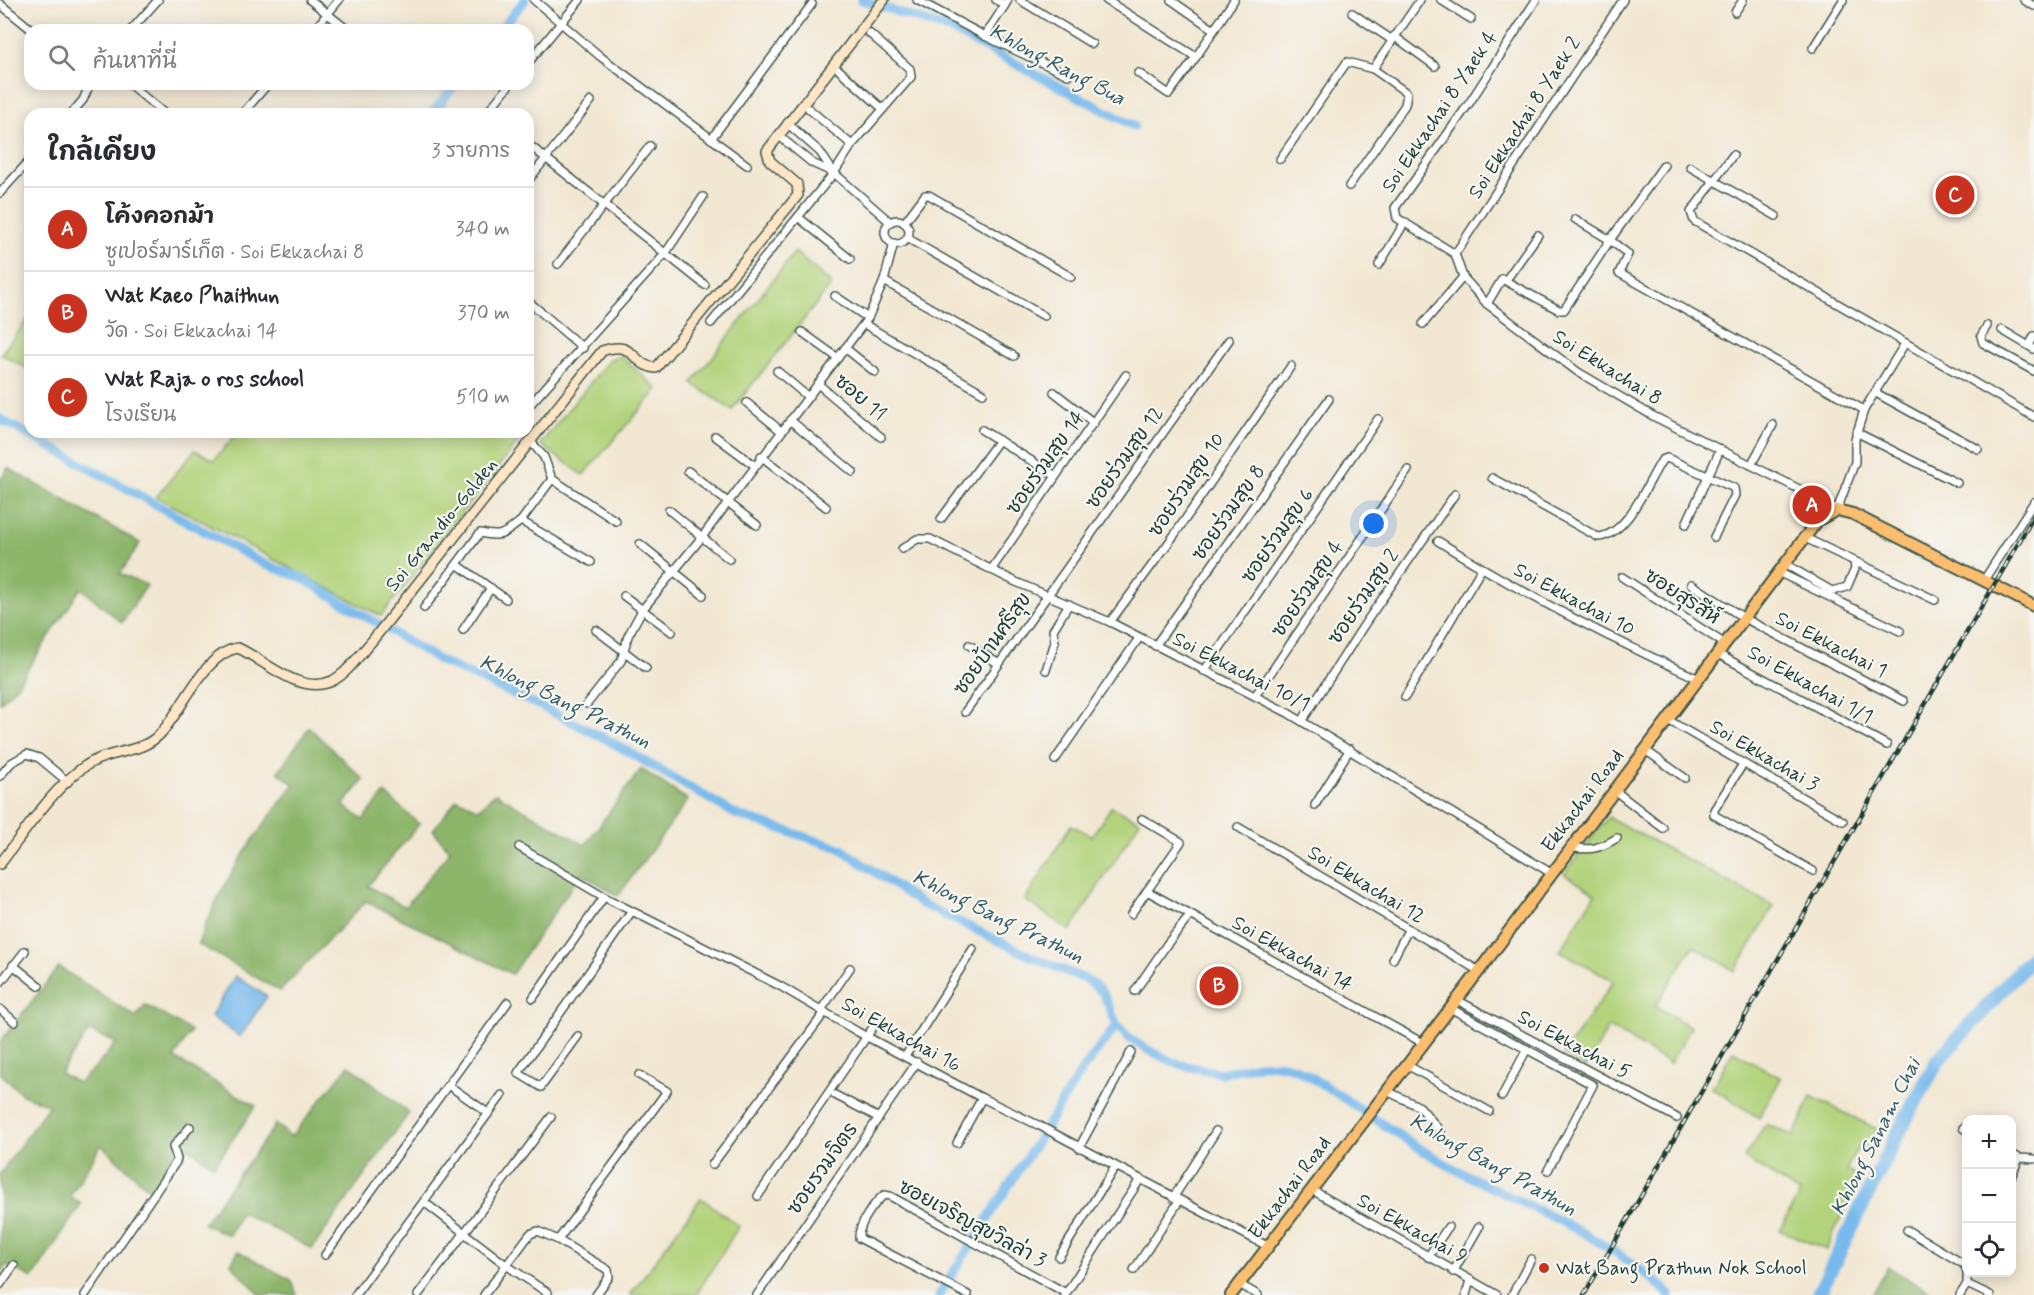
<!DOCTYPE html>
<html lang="th">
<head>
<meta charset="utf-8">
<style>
  body { margin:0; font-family:Mynerve,"Playpen Sans Thai",sans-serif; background:#f2f2f3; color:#2b2b33 }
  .controls { position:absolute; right:18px; bottom:18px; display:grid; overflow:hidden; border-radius:12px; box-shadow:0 3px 15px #0003 }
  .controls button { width:54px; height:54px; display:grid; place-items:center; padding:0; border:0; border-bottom:2px solid #e1e1e2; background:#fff; color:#2b2b33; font:30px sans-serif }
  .you { position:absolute; left:1374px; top:524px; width:21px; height:21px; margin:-15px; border:4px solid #fff; border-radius:50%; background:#1a73e8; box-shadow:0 0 0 9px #1a73e833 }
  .badge { display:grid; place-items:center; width:39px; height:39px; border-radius:50%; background:#c8321e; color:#fff; font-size:20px; font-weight:700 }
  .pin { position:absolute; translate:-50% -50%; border:3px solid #fff; box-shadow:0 2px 6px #0006 }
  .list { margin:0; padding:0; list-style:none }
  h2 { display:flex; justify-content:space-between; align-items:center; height:78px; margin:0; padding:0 24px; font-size:26px }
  h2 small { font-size:20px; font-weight:400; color:#7c7c81 }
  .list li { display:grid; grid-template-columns:39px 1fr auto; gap:18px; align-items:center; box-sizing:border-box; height:84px; padding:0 24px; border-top:2px solid #e1e1e2 }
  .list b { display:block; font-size:22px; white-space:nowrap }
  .list p { margin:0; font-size:20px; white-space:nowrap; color:#7c7c81 }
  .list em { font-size:20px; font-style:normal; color:#7c7c81 }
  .icon { flex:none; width:33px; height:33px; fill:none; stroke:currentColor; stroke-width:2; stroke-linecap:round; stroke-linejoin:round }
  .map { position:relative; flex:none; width:2034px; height:1295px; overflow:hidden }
  .search { position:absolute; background:#fff; box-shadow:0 3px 15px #0003; left:24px; top:24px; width:510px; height:66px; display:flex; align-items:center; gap:15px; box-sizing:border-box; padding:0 21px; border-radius:18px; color:#7c7c81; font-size:22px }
  .panel { position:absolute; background:#fff; box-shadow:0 3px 15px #0003; left:24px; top:108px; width:510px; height:330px; border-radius:18px }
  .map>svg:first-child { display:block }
  .green { fill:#b2d37b; stroke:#688858; stroke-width:1.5 }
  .forest { fill:#8db56b; stroke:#567950; stroke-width:1.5; fill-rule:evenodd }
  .water { fill:#78baed; stroke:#4c7c90; stroke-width:1.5 }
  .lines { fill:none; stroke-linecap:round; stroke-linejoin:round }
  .canal { stroke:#78baed; stroke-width:9 }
  .river { stroke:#78baed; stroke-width:15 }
  .street-casing { stroke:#3f564c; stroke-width:10 }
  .secondary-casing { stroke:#3f564c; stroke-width:12 }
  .primary-casing { stroke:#3f564c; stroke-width:14 }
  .street { stroke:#fff; stroke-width:7 }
  .secondary { stroke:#fde5c5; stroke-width:9 }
  .primary { stroke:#fbbe6e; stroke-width:10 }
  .rail-casing { stroke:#1f3d34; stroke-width:4.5 }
  .rail { stroke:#f6f6f2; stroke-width:2; stroke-dasharray:7; stroke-linecap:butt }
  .poi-dot { fill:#c8321e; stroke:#f6f6f2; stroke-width:2 }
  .labels { text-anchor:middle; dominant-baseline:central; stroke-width:4.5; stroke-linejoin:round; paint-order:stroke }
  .street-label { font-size:20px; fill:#1f3d34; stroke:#f6f6f2 }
  .poi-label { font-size:20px; fill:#1f3d34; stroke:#f6f6f2; text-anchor:start }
  .water-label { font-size:21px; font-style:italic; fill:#355c62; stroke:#f6f6f2 }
</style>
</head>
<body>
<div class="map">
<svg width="2034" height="1295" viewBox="0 0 2034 1295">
  <rect width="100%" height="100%" fill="#f6f6f2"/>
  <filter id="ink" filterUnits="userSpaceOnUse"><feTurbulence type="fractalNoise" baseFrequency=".0167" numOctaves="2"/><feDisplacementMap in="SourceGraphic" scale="12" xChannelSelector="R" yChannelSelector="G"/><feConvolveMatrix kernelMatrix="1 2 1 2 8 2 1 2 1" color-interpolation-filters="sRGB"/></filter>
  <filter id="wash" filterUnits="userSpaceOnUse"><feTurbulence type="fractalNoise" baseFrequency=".008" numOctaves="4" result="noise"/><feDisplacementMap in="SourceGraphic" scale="24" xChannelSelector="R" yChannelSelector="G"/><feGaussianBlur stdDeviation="1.35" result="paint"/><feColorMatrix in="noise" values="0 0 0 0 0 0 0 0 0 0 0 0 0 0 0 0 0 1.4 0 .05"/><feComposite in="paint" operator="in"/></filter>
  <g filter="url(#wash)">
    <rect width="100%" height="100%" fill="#f2e7d2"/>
    <g class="green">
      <polygon points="795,252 832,284 732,410 692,383"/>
      <polygon points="30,316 30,370 1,354"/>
      <polygon points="621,356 658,389 583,475 540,444 610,359"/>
      <polygon points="238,432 522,432 524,434 381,616 156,497 195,450 214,460"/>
      <polygon points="1111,807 1140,821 1070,931 1025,900 1071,825 1092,836"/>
      <polygon points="1608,817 1774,906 1735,971 1693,946 1655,1006 1691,1027 1670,1064 1609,1027 1586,1067 1563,1054 1614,981 1560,951 1595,894 1564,874"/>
      <polygon points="1733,1051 1781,1078 1759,1118 1712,1088"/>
      <polygon points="1811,1096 1883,1132 1870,1156 1857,1149 1846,1170 1859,1177 1826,1250 1780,1230 1800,1193 1744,1158 1766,1124 1794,1136"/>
      <polygon points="701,1198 739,1226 696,1295 630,1295"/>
    </g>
    <g class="forest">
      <polygon points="8,468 140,543 120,574 147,585 122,623 81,588 18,684 0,703 0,481"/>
      <path d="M309,727L364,780L343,805L363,820L385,793L419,824L368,886L405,907L450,851L433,830L457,799L479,809L495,793L585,845L641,769L688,800L618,896L581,873L512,974L366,901L280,991L198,944C219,885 255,834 294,785L278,772Z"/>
      <path d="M59,967L136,1017L145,1005L191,1031L174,1058L256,1106L214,1166L187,1147L150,1190L101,1145L70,1196L81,1204L33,1278L6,1265L0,1274V1174L49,1105L23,1095L0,1073V1042ZM89,1031L116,1043L98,1065L78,1083L60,1073Z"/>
      <polygon points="349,1065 409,1113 312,1249 241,1212 229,1235 203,1224 276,1124 291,1137"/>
      <polygon points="238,1251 291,1280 297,1295 260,1295 231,1264"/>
      <polygon points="1888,1267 1936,1295 1872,1295"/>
    </g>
    <polygon class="water" points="235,976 267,996 240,1037 211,1016"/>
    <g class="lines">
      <g class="canal">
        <polyline points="862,0 951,30 1134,126"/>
        <polyline points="500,30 525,0"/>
        <polyline points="431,114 456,84"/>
        <path d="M0,419L266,565L300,577L442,662L542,707L608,740L737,815L840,848L920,903L1034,958L1089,981L1103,993L1117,1025L1130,1039L1150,1051L1177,1064L1221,1073L1258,1065L1278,1064L1295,1068C1347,1097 1394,1135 1446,1164C1519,1205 1610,1235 1670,1295"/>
        <polyline points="939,1295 1083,1069 1117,1025"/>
      </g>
      <polyline class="river" points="1818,1295 1896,1137 1938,1060 2034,955"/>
    </g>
  </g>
  <g filter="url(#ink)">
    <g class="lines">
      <defs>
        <g id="street">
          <polyline points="310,0 344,27"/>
          <polyline points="534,0 601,57 747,165"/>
          <polyline points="917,0 985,36 1005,5"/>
          <polyline points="996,0 1005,5 1008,0"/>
          <polyline points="1020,0 1092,44"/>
          <polyline points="1106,0 1196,57 1214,30 1171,0"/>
          <polyline points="1441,0 1471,19"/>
          <polyline points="1536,0 1470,102 1395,208 1397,218 1455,254 1463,277 1487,304 1578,372 1653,416 1827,503 1837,510 1855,462 1855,439 1864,410 1904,345"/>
          <polyline points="2024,0 2034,6"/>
          <polyline points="0,4 32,30"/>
          <polyline points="1735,12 1743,0"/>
          <polyline points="1352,13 1392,40"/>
          <polyline points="131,30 158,0"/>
          <polyline points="314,30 339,0"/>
          <polyline points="1214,30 1234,0"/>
          <polyline points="985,36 1068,75"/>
          <polyline points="1394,36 1435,66"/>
          <polyline points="1813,48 1843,0"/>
          <polyline points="528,63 580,0"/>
          <polyline points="1373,69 1420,0"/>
          <polyline points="839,70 883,109"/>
          <polyline points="1138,73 1169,94 1196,57"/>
          <polyline points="129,84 165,114"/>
          <polyline points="809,109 852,145"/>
          <polyline points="71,114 83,100 90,84"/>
          <polyline points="242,114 268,84"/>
          <polyline points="486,114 510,84"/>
          <polyline points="787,123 820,152 834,173"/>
          <polyline points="778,135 812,163 834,173 890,222"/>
          <polyline points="711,139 812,4"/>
          <polyline points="528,144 705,285"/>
          <polyline points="1733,155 1691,212 1694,221 2034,417"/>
          <polyline points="1280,159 1347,62 1373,69 1407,93 1405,105 1349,186"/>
          <polyline points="1664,165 1610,240 1628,254 1619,273 1864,410"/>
          <polyline points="1690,167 1776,216"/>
          <polyline points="528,181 591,101"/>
          <polyline points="0,193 30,160"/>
          <polyline points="798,217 850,259"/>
          <circle cx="897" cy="232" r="12"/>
          <polyline points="904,223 925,195 929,195 1071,277"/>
          <polyline points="907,238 1044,316"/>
          <polyline points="1455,254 1623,0"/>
          <polyline points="558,264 650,146"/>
          <polyline points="1379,265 1405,222"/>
          <polyline points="1506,280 1538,235"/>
          <polyline points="884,281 1014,356"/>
          <polyline points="835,296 868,318"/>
          <polyline points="528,301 583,348"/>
          <polyline points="1487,304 1502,279 1559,310 1564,310 1610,240 1575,219"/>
          <polyline points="711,323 834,173 852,145 911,77 910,69 869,33"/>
          <polyline points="864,324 983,393"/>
          <polyline points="1423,324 1463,277"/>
          <polyline points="1987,326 1981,336 1983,343 2034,371"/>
          <polyline points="2002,330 2034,349"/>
          <polyline points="802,332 838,358"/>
          <polyline points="2029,346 2034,336"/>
          <polyline points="845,348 875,372"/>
          <polyline points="777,371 807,396"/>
          <polyline points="818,384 881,437"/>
          <polyline points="1054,392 1094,423"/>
          <polyline points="1876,393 1978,449"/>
          <polyline points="747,403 781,431"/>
          <polyline points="528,407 665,254 703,197"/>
          <polyline points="790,420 853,472"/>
          <polyline points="982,430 1056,476"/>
          <polyline points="1856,432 1957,483"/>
          <polyline points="715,436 754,465"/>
          <polyline points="532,443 544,457 552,479 616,521"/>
          <polyline points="761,456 826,507"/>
          <polyline points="1751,465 1773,425"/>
          <polyline points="688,471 757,525"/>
          <path d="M1492,478L1598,537C1628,535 1647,483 1662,460L1667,458L1734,488L1735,495L1714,537"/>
          <polyline points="552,479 521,521 591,562"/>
          <polyline points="669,510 729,559"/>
          <polyline points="941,519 999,440"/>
          <polyline points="1686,524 1720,450"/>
          <path d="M1438,541C1524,595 1606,637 1699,679"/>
          <polyline points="640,544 703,595"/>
          <polyline points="902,549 917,539 930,539 1016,582 1110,622 1288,713 1551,873"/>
          <polyline points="1854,561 1935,600"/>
          <polyline points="1785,564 1832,591 1847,587 1855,569 1854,561 1803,537"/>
          <polyline points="458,565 506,599"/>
          <polyline points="991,570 1126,375"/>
          <polyline points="1778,572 1900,631"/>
          <polyline points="1622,577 1725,644"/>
          <polyline points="1984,580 2034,502"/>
          <polyline points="1691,584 1744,618 1904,701"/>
          <polyline points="624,596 672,632"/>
          <path d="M424,608L480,533C502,538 504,534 521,521"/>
          <polyline points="1110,622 1175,534 1291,366"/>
          <polyline points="463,630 491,588"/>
          <polyline points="596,630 646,668"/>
          <polyline points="969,645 999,664"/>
          <polyline points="1155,646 1329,399"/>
          <polyline points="1718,654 1887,745"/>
          <polyline points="1046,670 1055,642 1053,630 1069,604"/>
          <polyline points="1204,671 1378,419"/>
          <polyline points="1255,696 1408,470"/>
          <polyline points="1405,697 1482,568"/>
          <polyline points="587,704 621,661 628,636 642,610 702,537 868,318 884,281 894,243"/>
          <polyline points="965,712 1229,340"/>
          <polyline points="1668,720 1843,821"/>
          <polyline points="1302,721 1366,622 1455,494"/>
          <polyline points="1645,750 1685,778"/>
          <polyline points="1055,760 1139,638"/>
          <polyline points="1743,764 1714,810 1714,815 1813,871"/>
          <polyline points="0,776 11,763 27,754 39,758 68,782"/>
          <polyline points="1614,790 1663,828"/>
          <polyline points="1315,805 1350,749"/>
          <polyline points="1238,827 1479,971"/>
          <polyline points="519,847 604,897 780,986 858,1032 982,1098 1040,1126 1269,1247"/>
          <path d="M1570,847C1590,851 1599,849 1617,838"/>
          <polyline points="1147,891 1423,1043"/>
          <polyline points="1131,914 1181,842 1142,819"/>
          <polyline points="1393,959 1408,930"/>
          <polyline points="13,965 39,986"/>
          <polyline points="0,983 25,951"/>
          <polyline points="1135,991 1167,944 1189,917"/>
          <polyline points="533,998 604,897"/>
          <polyline points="1457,1000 1677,1118"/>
          <polyline points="1450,1008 1593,1085 1548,1170"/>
          <polyline points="0,1009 15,1022"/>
          <polyline points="821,1010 850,968"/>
          <polyline points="578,1036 541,1087 518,1073 632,911"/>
          <polyline points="906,1055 973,949"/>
          <polyline points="1407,1065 1489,1111"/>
          <polyline points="448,1085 488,1113"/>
          <polyline points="1387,1091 1420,1107 1441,1132"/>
          <polyline points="835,1095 879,1118"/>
          <polyline points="1502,1096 1527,1049"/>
          <polyline points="1963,1128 1966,1130"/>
          <polyline points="957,1143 982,1098"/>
          <polyline points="1079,1148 1131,1052"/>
          <polyline points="2012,1154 2019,1158 2034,1159"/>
          <polyline points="712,1165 825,1012"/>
          <polyline points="2012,1175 2019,1158"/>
          <polyline points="1312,1190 1497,1295"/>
          <polyline points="758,1196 878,1020"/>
          <polyline points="1173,1198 1216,1131"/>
          <polyline points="424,1202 506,1265 548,1293"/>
          <polyline points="1907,1230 1965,1265 1966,1270"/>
          <polyline points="558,1240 608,1270 609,1277 596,1295"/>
          <polyline points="325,1255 508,1002"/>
          <polyline points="1059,1257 1115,1167"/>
          <polyline points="1428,1257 1448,1227"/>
          <polyline points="1134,1270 1179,1201"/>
          <polyline points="1453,1272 1479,1227"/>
          <polyline points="1967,1272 1967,1284 1990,1295"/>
          <polyline points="1239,1284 1258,1295"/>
          <polyline points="0,1285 14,1265"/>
          <polyline points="85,1295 176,1162 177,1159 173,1147 190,1127"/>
          <polyline points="355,1295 502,1095"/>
          <polyline points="418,1295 551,1117"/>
          <polyline points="484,1295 530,1234 538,1231 558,1240 667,1091 639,1075"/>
          <polyline points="757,1295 917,1062"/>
          <path d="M968,1295L859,1238C858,1225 874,1203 884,1195L890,1196L1066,1293"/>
          <polyline points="1065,1295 1139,1181"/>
          <polyline points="1466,1295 1470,1280"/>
          <polyline points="1512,1295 1531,1259"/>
          <polyline points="1960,1295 1967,1284"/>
        </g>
        <path id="secondary" d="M0,864C25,832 57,781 92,762C114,750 142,753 160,734C183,710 204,653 238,648C265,660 300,696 332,681C348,673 360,654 372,641L602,351C636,339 630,365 656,368L798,195L797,184L770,161L767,151L884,0"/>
        <polyline id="primary" points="1231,1295 1479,971 1818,520 1837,510 1853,514 2034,606"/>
      </defs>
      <use href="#street" class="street-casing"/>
      <use href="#secondary" class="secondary-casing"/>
      <use href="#primary" class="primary-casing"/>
      <use href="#street" class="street"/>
      <use href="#secondary" class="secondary"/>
      <use href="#primary" class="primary"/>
      <defs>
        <polyline id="rail" points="1584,1295 2034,516"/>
      </defs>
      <use href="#rail" class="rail-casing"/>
      <use href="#rail" class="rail"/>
    </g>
  </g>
  <circle class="poi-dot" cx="1544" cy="1268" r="6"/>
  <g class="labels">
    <g class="street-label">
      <text transform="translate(1440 112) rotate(-56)">Soi Ekkachai 8 Yaek 4</text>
      <text transform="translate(1525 118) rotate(-57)">Soi Ekkachai 8 Yaek 2</text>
      <text transform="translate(1607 368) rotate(32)">Soi Ekkachai 8</text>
      <text transform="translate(860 398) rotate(40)">ซอย 11</text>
      <text transform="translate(1125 458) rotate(-55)">ซอยร่วมสุข 12</text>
      <text transform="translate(1046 463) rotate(-55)">ซอยร่วมสุข 14</text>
      <text transform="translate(1187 485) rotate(-56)">ซอยร่วมสุข 10</text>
      <text transform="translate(1229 513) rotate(-55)">ซอยร่วมสุข 8</text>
      <text transform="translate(442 525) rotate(-51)">Soi Grandio-Golden</text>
      <text transform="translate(1278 536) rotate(-55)">ซอยร่วมสุข 6</text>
      <text transform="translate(1308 589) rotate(-56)">ซอยร่วมสุข 4</text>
      <text transform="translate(1364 597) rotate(-56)">ซอยร่วมสุข 2</text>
      <text transform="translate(1682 597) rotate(33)">ซอยสุรสีห์</text>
      <text transform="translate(1574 600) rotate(28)">Soi Ekkachai 10</text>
      <text transform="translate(993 644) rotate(-55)">ซอยบ้านศรีสุข</text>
      <text transform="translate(1831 645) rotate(27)">Soi Ekkachai 1</text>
      <text transform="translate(1241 672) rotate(27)">Soi Ekkachai 10/1</text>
      <text transform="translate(1810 685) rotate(29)">Soi Ekkachai 1/1</text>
      <text transform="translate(1764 756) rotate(30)">Soi Ekkachai 3</text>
      <text transform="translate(1583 801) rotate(-53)">Ekkachai Road</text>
      <text transform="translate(1366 885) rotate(31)">Soi Ekkachai 12</text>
      <text transform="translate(1292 954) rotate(29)">Soi Ekkachai 14</text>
      <text transform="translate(901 1035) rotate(29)">Soi Ekkachai 16</text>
      <text transform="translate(1574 1045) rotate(28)">Soi Ekkachai 5</text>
      <text transform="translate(823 1169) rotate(-55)">ซอยรวมจิตร</text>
      <text transform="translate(1290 1188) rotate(-53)">Ekkachai Road</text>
      <text transform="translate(972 1224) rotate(28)">ซอยเจริญสุขวิลล่า 3</text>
      <text transform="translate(1412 1229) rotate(29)">Soi Ekkachai 9</text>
    </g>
    <g class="poi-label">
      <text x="1556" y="1268">Wat Bang Prathun Nok School</text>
    </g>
    <g class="water-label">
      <text transform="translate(1057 65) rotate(28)">Khlong Rang Bua</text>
      <text transform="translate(565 702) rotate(26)">Khlong Bang Prathun</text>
      <text transform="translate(998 917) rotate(26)">Khlong Bang Prathun</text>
      <text transform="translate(1876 1137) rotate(-63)">Khlong Sanam Chai</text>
      <text transform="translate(1493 1165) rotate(29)">Khlong Bang Prathun</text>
    </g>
  </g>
</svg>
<div class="controls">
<button>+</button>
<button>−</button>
<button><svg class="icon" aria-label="locate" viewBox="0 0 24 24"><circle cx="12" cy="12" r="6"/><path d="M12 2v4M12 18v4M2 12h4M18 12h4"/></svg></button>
</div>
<div class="you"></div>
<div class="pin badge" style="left:1812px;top:505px">A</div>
<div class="pin badge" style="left:1219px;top:986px">B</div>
<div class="pin badge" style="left:1955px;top:195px">C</div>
<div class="search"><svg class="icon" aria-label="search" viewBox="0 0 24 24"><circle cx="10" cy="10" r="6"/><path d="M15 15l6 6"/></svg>ค้นหาที่นี่</div>
<section class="panel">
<h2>ใกล้เคียง<small>3 รายการ</small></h2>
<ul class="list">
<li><span class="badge">A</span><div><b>โค้งคอกม้า</b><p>ซูเปอร์มาร์เก็ต · Soi Ekkachai 8</p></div><em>340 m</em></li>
<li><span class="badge">B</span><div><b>Wat Kaeo Phaithun</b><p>วัด · Soi Ekkachai 14</p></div><em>370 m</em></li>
<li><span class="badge">C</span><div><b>Wat Raja o ros school</b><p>โรงเรียน</p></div><em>510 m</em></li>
</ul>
</section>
</div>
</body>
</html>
